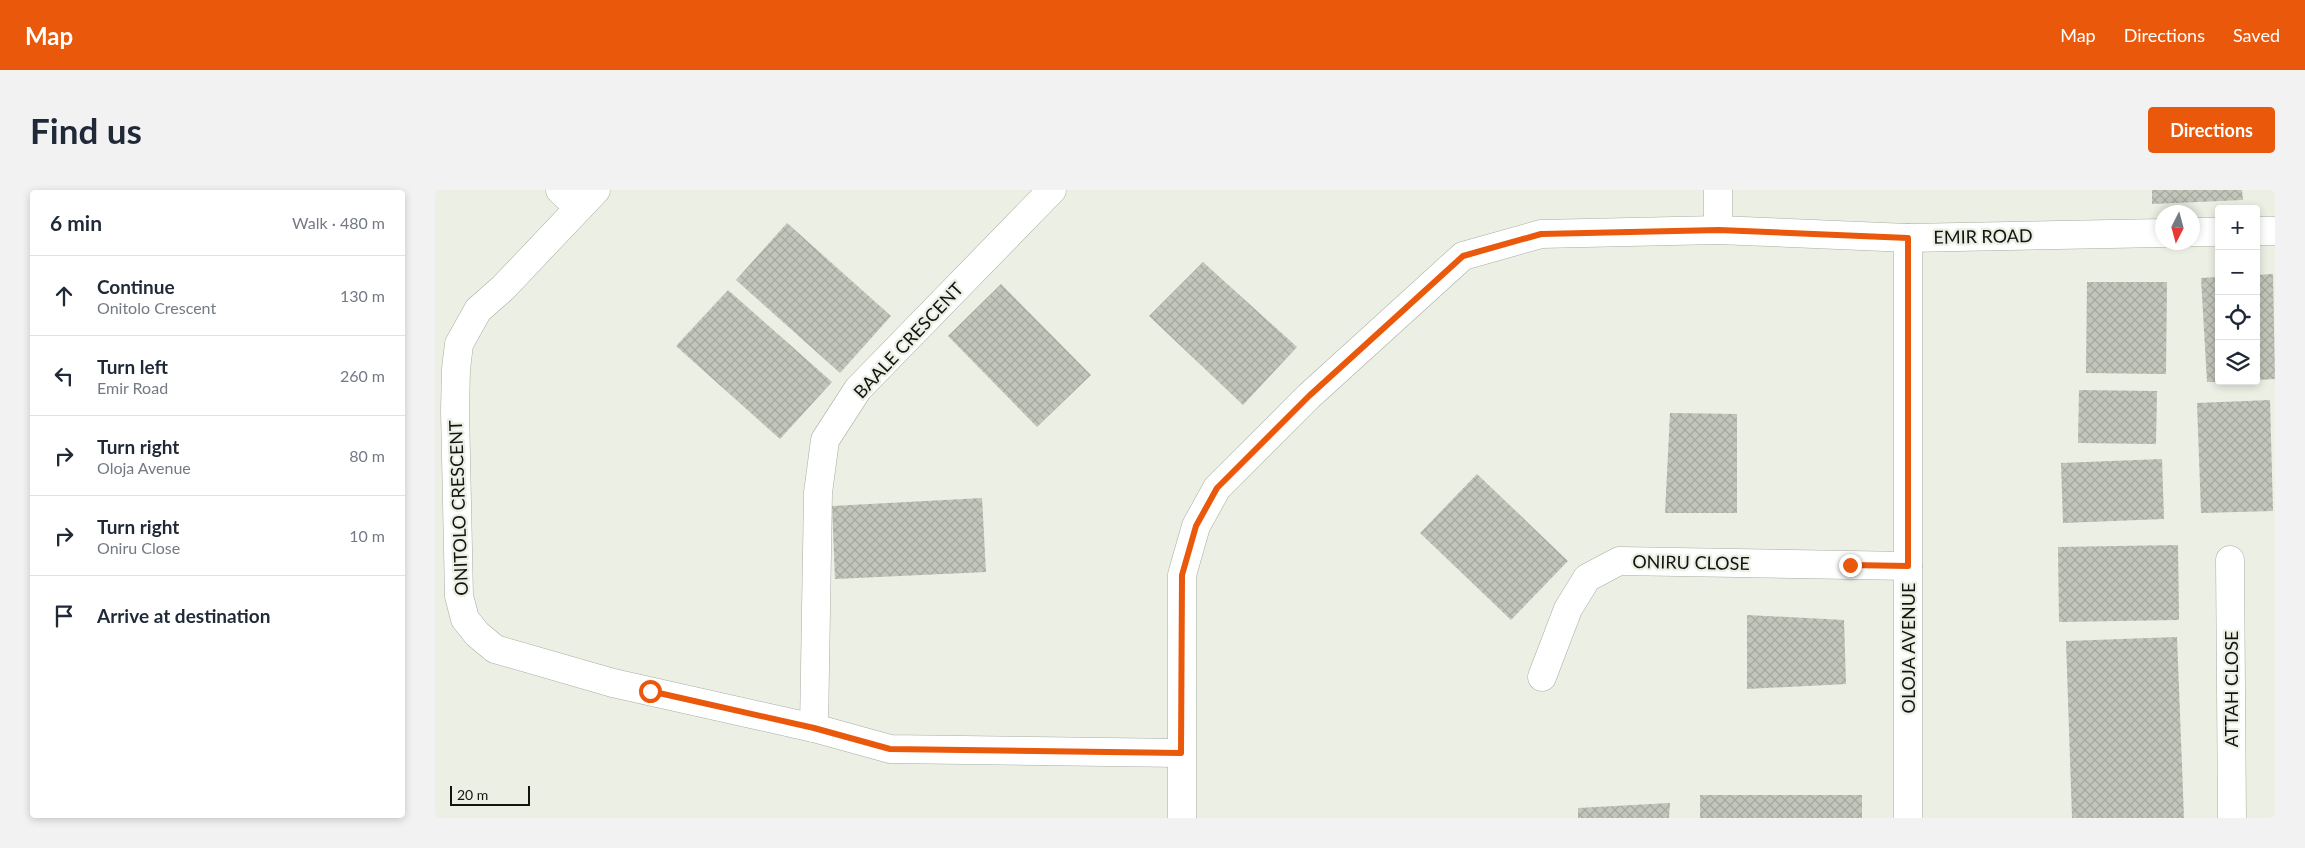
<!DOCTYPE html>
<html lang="en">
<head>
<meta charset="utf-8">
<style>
  body { margin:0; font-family:Lato,sans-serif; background:#f2f2f3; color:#1f2937 }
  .controls { position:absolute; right:15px; top:15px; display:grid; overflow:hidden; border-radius:5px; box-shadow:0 2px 8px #0003 }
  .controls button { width:45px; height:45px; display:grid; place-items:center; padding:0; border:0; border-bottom:1px solid #e0e1e3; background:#fff; color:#1f2937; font:25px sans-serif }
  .compass { position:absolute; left:1720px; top:15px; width:45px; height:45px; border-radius:50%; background:#fff; box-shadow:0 2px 8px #0003; rotate:186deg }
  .scale { position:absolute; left:15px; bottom:12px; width:80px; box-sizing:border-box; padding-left:5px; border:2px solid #121410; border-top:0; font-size:14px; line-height:18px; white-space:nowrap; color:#121410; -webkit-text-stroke:4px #ebefe4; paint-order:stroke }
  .stop { position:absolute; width:15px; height:15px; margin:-11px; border:4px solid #ea580c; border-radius:50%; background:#fff }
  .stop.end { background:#ea580c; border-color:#fff; box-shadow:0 1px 5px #0008 }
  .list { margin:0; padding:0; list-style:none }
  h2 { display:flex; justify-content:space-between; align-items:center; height:65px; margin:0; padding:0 20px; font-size:21px }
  h2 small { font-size:16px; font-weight:400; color:#747a83 }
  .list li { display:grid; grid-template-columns:32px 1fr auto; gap:15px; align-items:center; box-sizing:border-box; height:80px; padding:0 20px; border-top:1px solid #e0e1e3 }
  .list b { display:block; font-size:19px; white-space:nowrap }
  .list p { margin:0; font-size:16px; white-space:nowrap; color:#747a83 }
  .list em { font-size:16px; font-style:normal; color:#747a83 }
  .icon { flex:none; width:28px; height:28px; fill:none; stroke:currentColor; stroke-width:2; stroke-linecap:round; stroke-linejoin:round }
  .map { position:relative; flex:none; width:1840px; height:628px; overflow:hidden; border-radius:5px }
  header { display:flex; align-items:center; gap:30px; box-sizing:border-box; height:70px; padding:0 25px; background:#ea580c; color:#fff }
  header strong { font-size:24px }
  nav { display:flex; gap:28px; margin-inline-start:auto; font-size:18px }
  .intro { display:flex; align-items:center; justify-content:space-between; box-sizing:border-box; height:120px; padding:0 30px }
  h1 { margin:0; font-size:35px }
  .button { padding:12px 22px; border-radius:5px; background:#ea580c; color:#fff; font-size:18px; font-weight:700 }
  main { display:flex; gap:30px; padding:0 30px }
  aside { flex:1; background:#fff; border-radius:5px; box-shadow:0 2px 8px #0003 }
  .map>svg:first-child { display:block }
  .building { fill:url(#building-cross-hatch) }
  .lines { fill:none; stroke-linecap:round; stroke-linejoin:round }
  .minor-casing { stroke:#a9ada2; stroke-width:29 }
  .minor { stroke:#fff; stroke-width:28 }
  .route { stroke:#ea580c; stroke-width:6 }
  .labels { text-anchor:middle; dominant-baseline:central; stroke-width:4.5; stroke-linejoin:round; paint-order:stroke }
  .street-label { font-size:18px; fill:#121410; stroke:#ebefe4 }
</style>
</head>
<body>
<header>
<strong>Map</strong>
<nav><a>Map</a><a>Directions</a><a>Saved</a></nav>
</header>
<div class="intro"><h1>Find us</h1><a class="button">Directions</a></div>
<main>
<aside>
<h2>6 min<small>Walk · 480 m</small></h2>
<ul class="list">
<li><svg class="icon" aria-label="ahead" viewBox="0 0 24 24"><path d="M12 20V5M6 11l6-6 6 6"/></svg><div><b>Continue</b><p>Onitolo Crescent</p></div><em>130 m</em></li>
<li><svg class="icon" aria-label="left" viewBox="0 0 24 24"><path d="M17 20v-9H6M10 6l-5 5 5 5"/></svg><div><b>Turn left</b><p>Emir Road</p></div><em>260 m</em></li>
<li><svg class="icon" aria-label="right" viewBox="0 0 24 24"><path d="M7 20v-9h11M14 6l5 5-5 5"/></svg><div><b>Turn right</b><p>Oloja Avenue</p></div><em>80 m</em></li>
<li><svg class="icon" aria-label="right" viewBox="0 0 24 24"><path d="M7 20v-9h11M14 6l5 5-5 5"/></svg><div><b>Turn right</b><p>Oniru Close</p></div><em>10 m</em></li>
<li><svg class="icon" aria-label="arrive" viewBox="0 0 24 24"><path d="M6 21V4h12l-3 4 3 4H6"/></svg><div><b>Arrive at destination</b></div></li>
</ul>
</aside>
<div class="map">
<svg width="1840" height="628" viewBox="0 0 1840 628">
  <defs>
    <pattern id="building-cross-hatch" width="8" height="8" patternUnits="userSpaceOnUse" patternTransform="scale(1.25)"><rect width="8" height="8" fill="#c1c5ba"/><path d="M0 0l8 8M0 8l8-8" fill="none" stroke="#a5a89f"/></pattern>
  </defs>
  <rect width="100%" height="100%" fill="#ebefe4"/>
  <g class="building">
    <polygon points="1717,0 1807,0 1808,10 1717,14"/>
    <polygon points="352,33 456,126 405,183 301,90"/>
    <polygon points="768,72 862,157 808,215 714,126"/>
    <polygon points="1838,84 1840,189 1821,190 1821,85"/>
    <polygon points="1784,87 1784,192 1772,192 1766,88"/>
    <polygon points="1652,92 1732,92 1731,184 1651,183"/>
    <polygon points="566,94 656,185 602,237 513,146"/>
    <polygon points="293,100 397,192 345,249 241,156"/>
    <polygon points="1644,200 1722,201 1721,254 1643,253"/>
    <polygon points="1835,210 1838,321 1766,323 1762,213"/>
    <polygon points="1235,223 1302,224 1302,323 1230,323"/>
    <polygon points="1727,269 1729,329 1628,333 1626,273"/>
    <polygon points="1042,284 1133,371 1076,430 985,343"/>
    <polygon points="547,308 551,382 400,389 397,316"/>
    <polygon points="1743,355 1744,430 1624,432 1623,357"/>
    <polygon points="1312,425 1409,430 1411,494 1312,499"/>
    <polygon points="1742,447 1749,628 1637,628 1631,451"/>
    <rect x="1265" y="605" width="162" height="23"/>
    <polygon points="1235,613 1234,628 1143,628 1143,618"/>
  </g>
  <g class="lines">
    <defs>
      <g id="minor">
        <polyline points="125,0 144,18"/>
        <polyline points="161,0 68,98 43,120 24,154 21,179 20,220 24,406 30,429 42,444 60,459 178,493 379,538 455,559 745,563"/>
        <polyline points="1283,0 1283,40"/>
        <polyline points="1821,41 1840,41"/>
        <polyline points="1758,42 1784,42"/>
        <polyline points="1473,48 1473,628"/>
        <polyline points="1795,370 1797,628"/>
        <polyline points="1107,487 1133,419 1152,388 1184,371 1473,376"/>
        <polyline points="379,538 383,303 390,250 423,199 617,0"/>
        <polyline points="747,628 747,385 761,336 782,298 874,206 1028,66 1106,44 1283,40 1473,48 1728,43"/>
      </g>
    </defs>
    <use href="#minor" class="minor-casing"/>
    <use href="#minor" class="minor"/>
  </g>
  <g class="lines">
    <polyline class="route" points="215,501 379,538 455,559 746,563 747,385 761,336 782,298 874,206 1028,66 1106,44 1284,40 1473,48 1473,376 1415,375"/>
  </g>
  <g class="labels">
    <g class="street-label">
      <text transform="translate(1548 46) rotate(-1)">EMIR ROAD</text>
      <text transform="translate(473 150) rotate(-47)">BAALE CRESCENT</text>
      <text transform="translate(23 318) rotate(-92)">ONITOLO CRESCENT</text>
      <text transform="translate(1256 372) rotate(1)">ONIRU CLOSE</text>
      <text transform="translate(1473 458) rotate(-90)">OLOJA AVENUE</text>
      <text transform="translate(1796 499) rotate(-90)">ATTAH CLOSE</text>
    </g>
  </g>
</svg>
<div class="controls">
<button>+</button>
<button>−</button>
<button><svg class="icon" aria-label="locate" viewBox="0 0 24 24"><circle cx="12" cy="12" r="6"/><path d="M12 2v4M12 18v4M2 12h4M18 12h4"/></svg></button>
<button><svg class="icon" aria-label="layers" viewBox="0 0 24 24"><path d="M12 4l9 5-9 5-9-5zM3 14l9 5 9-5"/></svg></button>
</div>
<svg class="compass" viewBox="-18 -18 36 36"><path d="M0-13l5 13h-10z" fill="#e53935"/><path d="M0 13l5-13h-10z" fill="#747a83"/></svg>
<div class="scale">20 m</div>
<div class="stop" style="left:215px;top:501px"></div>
<div class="stop end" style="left:1415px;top:375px"></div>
</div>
</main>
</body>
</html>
